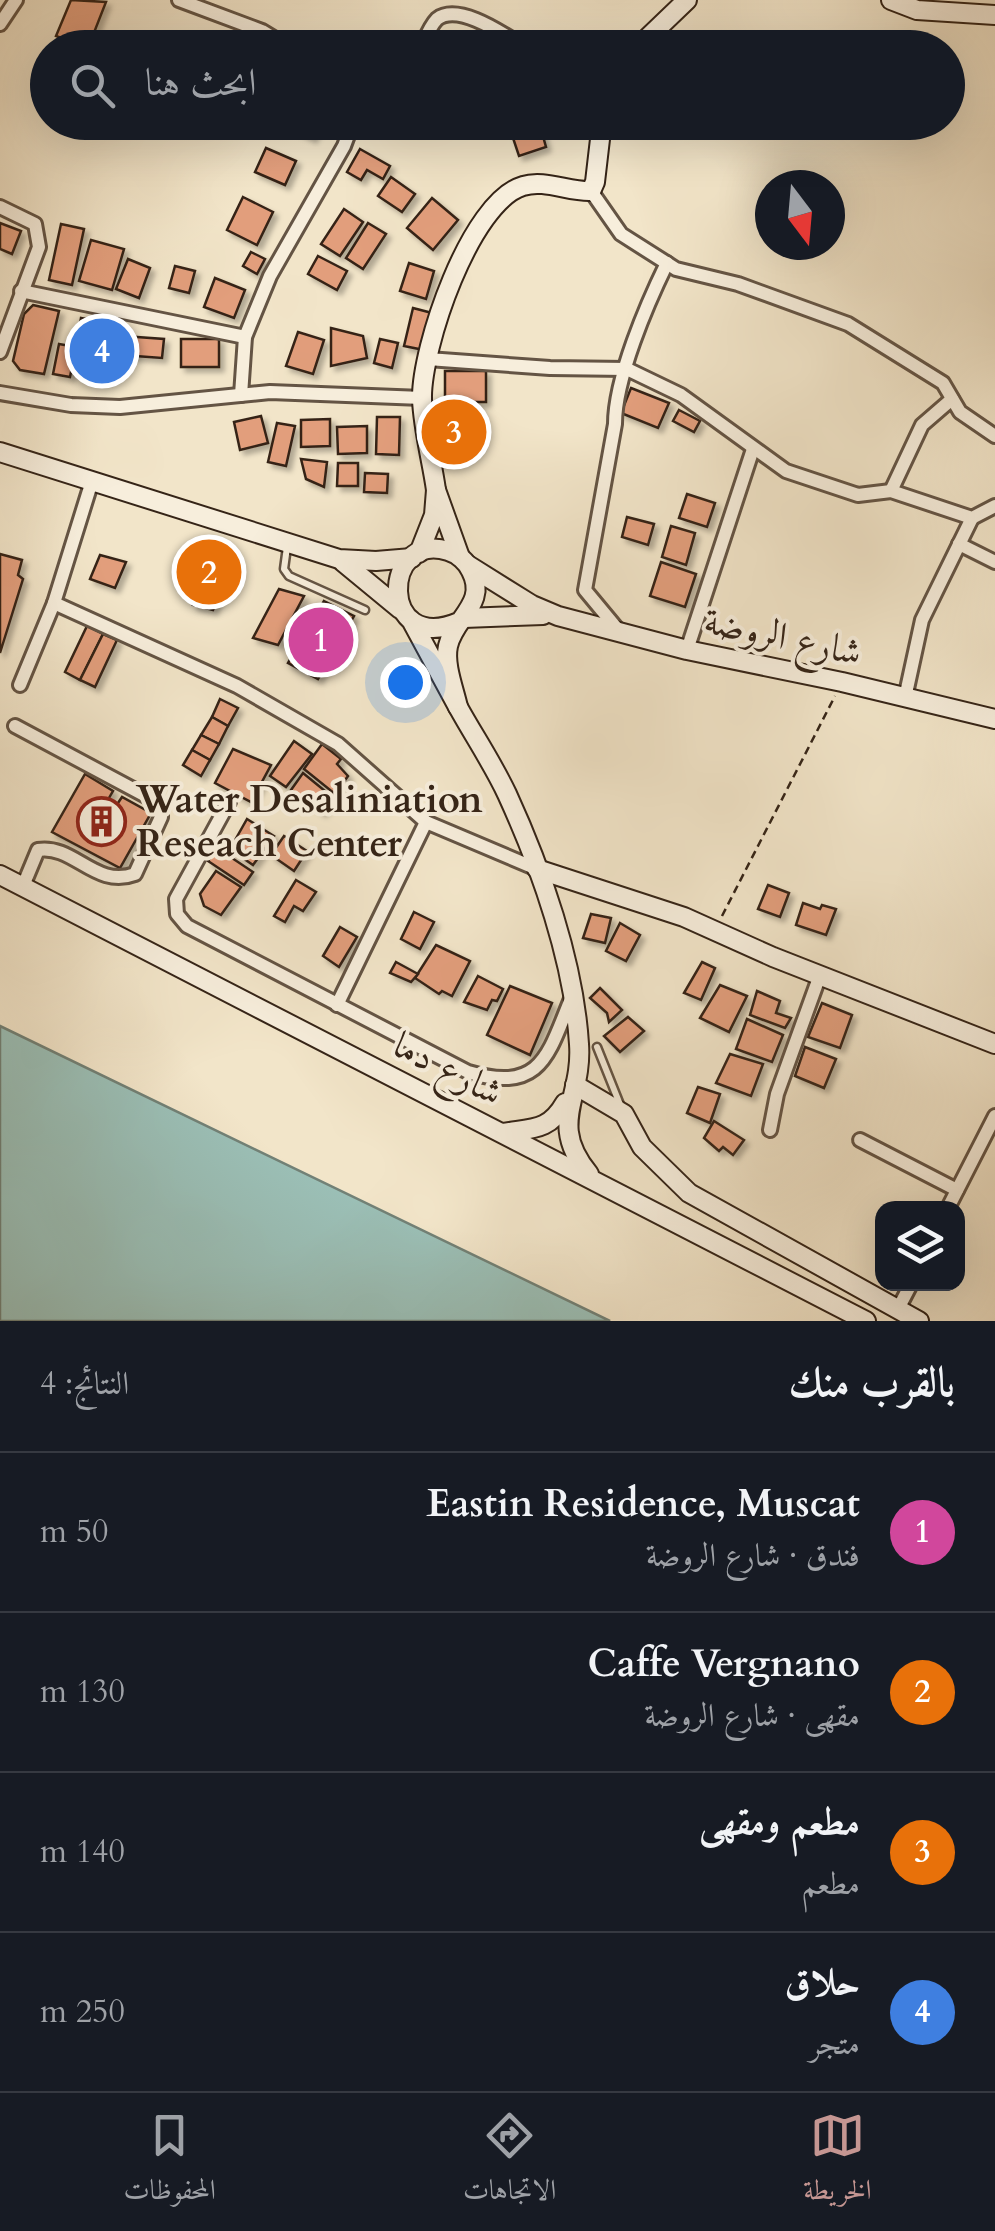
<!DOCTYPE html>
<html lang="ar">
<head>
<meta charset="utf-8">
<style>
  body { margin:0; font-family:Cardo,Amiri,serif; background:#242831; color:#f1f3f6; direction:rtl }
  .controls { position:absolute; right:30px; bottom:30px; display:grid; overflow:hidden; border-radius:20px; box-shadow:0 10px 40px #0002 }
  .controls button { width:90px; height:90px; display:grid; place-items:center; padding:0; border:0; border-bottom:2px solid #363941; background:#171b24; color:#f1f3f6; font:50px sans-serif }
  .compass { position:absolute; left:755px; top:170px; width:90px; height:90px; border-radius:50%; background:#171b24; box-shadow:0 10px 40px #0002; rotate:164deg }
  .you { position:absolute; left:405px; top:682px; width:35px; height:35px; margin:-25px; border:8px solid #fff; border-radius:50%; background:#1a73e8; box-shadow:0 0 0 15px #1a73e833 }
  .badge { display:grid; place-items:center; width:65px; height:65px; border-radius:50%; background:#c59692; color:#fff; font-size:32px; font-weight:700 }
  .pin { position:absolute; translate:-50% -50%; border:5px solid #fff; box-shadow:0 2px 10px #0006 }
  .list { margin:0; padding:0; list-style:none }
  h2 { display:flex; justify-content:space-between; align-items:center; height:130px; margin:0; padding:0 40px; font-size:42px }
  h2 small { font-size:32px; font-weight:400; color:#9ea1a6 }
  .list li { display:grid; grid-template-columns:65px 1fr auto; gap:30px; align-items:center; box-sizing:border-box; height:160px; padding:0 40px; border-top:2px solid #363941 }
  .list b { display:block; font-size:38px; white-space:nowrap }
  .list p { margin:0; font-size:32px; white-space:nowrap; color:#9ea1a6 }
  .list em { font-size:32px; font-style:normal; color:#9ea1a6 }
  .icon { flex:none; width:55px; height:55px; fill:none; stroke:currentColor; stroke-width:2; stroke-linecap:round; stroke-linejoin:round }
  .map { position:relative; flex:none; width:995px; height:1321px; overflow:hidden; direction:ltr }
  .search { position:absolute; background:#171b24; box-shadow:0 10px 40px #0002; left:30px; right:30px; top:30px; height:110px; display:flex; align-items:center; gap:25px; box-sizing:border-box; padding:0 35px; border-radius:55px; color:#9ea1a6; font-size:38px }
  .sheet { height:770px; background:#171b24 }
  nav { display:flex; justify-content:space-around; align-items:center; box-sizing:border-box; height:140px; border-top:2px solid #363941; background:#171b24; font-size:28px; color:#9ea1a6 }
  nav a { display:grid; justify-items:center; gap:5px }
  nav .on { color:#c59692 }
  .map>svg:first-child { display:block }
  .water { fill:#9bbfb6; stroke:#728176; stroke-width:2.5 }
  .building { fill:#e29e7b; stroke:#352417; stroke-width:2.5; filter:url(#shadow) }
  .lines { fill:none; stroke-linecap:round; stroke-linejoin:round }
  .lane-casing { stroke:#645444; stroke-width:11 }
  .street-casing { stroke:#645444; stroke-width:18 }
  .secondary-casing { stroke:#352417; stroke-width:22 }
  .path { stroke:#352417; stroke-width:2.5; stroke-dasharray:8 5; stroke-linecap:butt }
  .lane { stroke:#f7eedc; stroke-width:6 }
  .street { stroke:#f7eedc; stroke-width:12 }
  .secondary { stroke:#f7eedc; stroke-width:18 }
  .labels { text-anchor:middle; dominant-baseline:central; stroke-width:8; stroke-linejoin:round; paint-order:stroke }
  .street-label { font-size:38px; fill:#352417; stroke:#f7eedc }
  .poi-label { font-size:38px; font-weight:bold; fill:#352417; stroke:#f7eedc; text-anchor:start }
</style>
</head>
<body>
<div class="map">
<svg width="995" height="1321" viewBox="0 0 995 1321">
  <defs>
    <filter id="shadow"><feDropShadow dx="4.5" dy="4.5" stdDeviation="2.5" flood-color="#0004"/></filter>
  </defs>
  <rect width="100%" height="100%" fill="#f2e5c9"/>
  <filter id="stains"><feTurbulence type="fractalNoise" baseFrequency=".002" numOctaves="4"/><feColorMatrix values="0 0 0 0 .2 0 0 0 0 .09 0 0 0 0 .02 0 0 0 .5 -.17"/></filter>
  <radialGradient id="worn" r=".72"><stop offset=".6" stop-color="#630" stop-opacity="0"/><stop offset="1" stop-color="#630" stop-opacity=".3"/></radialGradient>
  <polygon class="water" points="0,1026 610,1321 0,1321"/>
  <g class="building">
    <polygon points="71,0 106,2 88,48 56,36"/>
    <polygon points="280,122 320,122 312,138"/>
    <polygon points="539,122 546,147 519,156 508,123"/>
    <polygon points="266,148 296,161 285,185 255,172"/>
    <polygon points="360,149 390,166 383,179 367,170 361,180 347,172"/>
    <polygon points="391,177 415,194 402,212 378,196"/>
    <polygon points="243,197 273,212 257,245 227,230"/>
    <polygon points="432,198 458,220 433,250 407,228"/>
    <polygon points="344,209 363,222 340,256 321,244"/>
    <polygon points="0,223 21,231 12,254 0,249"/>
    <polygon points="368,223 386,234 363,269 346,258"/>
    <polygon points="61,224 84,229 72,285 49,280"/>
    <polygon points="91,240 124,249 112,290 79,281"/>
    <polygon points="251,252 265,259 257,274 243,266"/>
    <polygon points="318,256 347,271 337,290 308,274"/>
    <polygon points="128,259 150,268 139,298 116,289"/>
    <polygon points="409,263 434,271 426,299 400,291"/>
    <polygon points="175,266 195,271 189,293 169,288"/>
    <polygon points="215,278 245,290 234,318 204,307"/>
    <polygon points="33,305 59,311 44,374 20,370 13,361 24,314"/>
    <polygon points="413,308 432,313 424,350 404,346"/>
    <polygon points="81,318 115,324 110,353 76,347"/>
    <polygon points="331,328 363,336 367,358 331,366"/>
    <polygon points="298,332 324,340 313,374 286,366"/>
    <polygon points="123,336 164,339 162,358 122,355"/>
    <rect x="181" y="339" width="38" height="28"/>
    <polygon points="380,339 398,343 392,368 374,363"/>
    <polygon points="59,344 76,347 70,377 53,374"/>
    <rect x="445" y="371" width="41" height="31"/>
    <polygon points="631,388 669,403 658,428 621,413"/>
    <polygon points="444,406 477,408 477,422 462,422 460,446 447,446 448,420 443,418"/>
    <polygon points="679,410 700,421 694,432 673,421"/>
    <polygon points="261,416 268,443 240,450 234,422"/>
    <polygon points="377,417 400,417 399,455 376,454"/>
    <polygon points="330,419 330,446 301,447 301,420"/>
    <polygon points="277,423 295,426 286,466 268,462"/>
    <polygon points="367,426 367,453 338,454 337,427"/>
    <polygon points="301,459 327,462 324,487 306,479"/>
    <polygon points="338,463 358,463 358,486 337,486"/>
    <polygon points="365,473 388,474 387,493 364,492"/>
    <polygon points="687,494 715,503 707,527 679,518"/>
    <polygon points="627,517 654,524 648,545 622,537"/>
    <polygon points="671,526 695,533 686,565 662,557"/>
    <polygon points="0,554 22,560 18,575 23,579 0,653"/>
    <polygon points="100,555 126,562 115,588 90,579"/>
    <polygon points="661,562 696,574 685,607 650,596"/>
    <polygon points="205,574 226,580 213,610 193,605"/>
    <polygon points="279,589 304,596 278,645 253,638"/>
    <polygon points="324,601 354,616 318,679 288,663"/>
    <polygon points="87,626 103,634 80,680 65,672"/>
    <polygon points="103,634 117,640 95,687 80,680"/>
    <polygon points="220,699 238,708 228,726 212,717"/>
    <polygon points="212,717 228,726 219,744 201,735"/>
    <polygon points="201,735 219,744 210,760 192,750"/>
    <polygon points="294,741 312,754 286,787 270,776"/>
    <polygon points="322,744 341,759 337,764 348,776 335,794 304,769"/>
    <polygon points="233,749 271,765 251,802 215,783"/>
    <polygon points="192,750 210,760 201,776 183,765"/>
    <polygon points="303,773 325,791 323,794 331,801 322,812 291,790"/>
    <polygon points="85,774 113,791 105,805 114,809 122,797 151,813 120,868 52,832"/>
    <polygon points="247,819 274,836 253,865 230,849"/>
    <polygon points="284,836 307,851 294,871 271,855"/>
    <polygon points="217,848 253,872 244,885 208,861"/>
    <polygon points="216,871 241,887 221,915 204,906 200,894"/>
    <polygon points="296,880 316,892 303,911 294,906 285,922 274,916"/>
    <polygon points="768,885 789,893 780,917 758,909"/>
    <polygon points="803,903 820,909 822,905 836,909 826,935 796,925"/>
    <polygon points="414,912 434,922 420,949 401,939"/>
    <polygon points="591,914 611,918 605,943 583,938"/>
    <polygon points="620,923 640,935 626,961 606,951"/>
    <polygon points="340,927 357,937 339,967 323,956"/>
    <polygon points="436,945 470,961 452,996 442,991 439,994 415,978"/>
    <polygon points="396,962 418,974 411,982 390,973"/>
    <polygon points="702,962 715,968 701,1000 684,993"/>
    <polygon points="478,976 503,989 497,1001 492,1000 487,1010 464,1002"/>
    <polygon points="720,985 747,996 729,1032 700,1018"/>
    <polygon points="510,986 552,1003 530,1055 487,1035"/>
    <polygon points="600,988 622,1010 609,1022 607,1013 590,998"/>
    <polygon points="757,991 780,1001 776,1013 791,1018 785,1028 750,1015"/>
    <polygon points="822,1003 852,1015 840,1048 808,1037"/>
    <polygon points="628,1017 644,1031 620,1052 604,1036"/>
    <polygon points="747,1019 783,1035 772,1062 736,1049"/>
    <polygon points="805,1047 836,1059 824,1088 795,1076"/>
    <polygon points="730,1054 763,1064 751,1096 716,1083"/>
    <polygon points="698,1087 720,1094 710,1123 687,1113"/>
    <polygon points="714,1121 744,1140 733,1155 723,1147 719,1151 704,1138"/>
  </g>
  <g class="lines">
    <defs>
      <g id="lane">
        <polyline points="287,547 284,569 289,576 365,610"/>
        <polyline points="597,1047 621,1107"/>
      </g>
      <g id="street">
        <polyline points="179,0 262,31 290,48"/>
        <polyline points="0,24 16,0"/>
        <path d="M421,48C425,39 430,26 437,19C459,2 506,36 526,48"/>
        <polyline points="591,191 621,234 676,269 738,284 848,324 943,383 960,412 995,436"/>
        <polyline points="0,207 35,224 39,247 0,352"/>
        <polyline points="21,291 245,337"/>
        <polyline points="428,359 550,368 627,369 681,395 786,471 858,495 891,491 972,518 995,506"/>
        <polyline points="0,393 71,405 120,407 270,392 422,398"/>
        <polyline points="241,395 245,337 270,276 344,146 353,122"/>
        <polyline points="891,491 922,425 952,399"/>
        <polyline points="959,544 995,562"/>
        <polyline points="54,603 237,686 338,744 426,822 537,869"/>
        <path d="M619,631L585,590L615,424C615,378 647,304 667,263"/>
        <polyline points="687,650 753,449"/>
        <polyline points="20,685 54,603 92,481"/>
        <polyline points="905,698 922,620 972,518"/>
        <path d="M15,726L161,804V817L135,874C95,889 74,844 38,850L23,886"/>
        <path d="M229,802L176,899L177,914L187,926L468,1072C543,1094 548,1054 573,994"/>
        <polyline points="337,1005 426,822"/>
        <polyline points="770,1130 777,1094 820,975"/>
        <polyline points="860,1140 957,1190"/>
        <polyline points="948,1208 995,1116"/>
        <polyline points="898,1309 911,1284"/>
      </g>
      <g id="secondary">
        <polyline points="891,0 917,10 995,15"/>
        <polyline points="637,48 687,0"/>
        <polyline points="0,452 339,559 376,561 412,558"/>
        <path d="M436,490C432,461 423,429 422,399C421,348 470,202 523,186C544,179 569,192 591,191L595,182L602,122"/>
        <polyline points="419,553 434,515 436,490 460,557"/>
        <polyline points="343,562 400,609"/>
        <polyline points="468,565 532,605 558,616 687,650 842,682 995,719"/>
        <polyline points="464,618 543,615"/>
        <path d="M411,620L458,707C454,689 444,664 448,646C454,618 488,603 471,571C467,562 458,554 448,551C381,530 378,656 459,622"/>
        <path d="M458,707C474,736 493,764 507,794C541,868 574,962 579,1044C583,1099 547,1123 589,1174"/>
        <polyline points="537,869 684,917 773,957 995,1044"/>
        <polyline points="0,875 866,1321"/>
        <polyline points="575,1085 624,1114 642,1147 689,1193 919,1321"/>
        <path d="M503,1133C533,1128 549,1131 565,1103"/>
      </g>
    </defs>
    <use href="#lane" class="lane-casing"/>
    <use href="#street" class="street-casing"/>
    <use href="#secondary" class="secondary-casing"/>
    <polyline class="path" points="722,916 835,696"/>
    <use href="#lane" class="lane"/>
    <use href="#street" class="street"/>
    <use href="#secondary" class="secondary"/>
  </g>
  <defs>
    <symbol id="building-ring" viewBox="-11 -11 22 22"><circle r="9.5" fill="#f7eedc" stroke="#8f2418" stroke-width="1.5"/><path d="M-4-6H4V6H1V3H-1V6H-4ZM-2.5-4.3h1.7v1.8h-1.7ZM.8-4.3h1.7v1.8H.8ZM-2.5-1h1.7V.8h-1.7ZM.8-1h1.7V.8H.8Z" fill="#8f2418"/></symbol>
  </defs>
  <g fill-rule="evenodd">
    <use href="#building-ring" x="74" y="794" width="55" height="55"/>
  </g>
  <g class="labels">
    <g class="street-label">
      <text transform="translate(783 637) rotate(12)">شارع الروضة</text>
      <text transform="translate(448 1069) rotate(27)">شارع دما</text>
    </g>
    <g class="poi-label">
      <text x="136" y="800">Water Desaliniation<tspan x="136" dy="44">Reseach Center</tspan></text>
    </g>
  </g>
  <rect width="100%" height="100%" filter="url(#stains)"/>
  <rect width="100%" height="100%" fill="url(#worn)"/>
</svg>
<div class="controls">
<button><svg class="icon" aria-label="layers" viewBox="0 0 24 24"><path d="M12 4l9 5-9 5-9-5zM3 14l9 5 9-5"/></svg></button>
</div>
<svg class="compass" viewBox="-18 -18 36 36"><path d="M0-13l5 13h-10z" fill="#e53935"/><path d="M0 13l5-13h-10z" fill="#9ea1a6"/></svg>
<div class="you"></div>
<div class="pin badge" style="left:321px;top:640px;background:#d1479c">1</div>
<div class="pin badge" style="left:209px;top:572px;background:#e8710a">2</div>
<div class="pin badge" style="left:454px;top:432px;background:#e8710a">3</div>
<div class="pin badge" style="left:102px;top:351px;background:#3f7fe0">4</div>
<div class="search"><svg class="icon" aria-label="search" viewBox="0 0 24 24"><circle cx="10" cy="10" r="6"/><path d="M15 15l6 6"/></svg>ابحث هنا</div>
</div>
<section class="sheet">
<h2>بالقرب منك<small>النتائج: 4</small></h2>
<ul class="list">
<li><span class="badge" style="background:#d1479c">1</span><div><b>Eastin Residence, Muscat</b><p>فندق · شارع الروضة</p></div><em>50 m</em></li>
<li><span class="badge" style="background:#e8710a">2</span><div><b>Caffe Vergnano</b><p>مقهى · شارع الروضة</p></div><em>130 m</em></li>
<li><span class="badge" style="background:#e8710a">3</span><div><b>مطعم ومقهى</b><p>مطعم</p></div><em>140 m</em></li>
<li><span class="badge" style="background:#3f7fe0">4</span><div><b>حلاق</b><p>متجر</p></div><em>250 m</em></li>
</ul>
</section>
<nav>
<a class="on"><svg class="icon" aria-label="map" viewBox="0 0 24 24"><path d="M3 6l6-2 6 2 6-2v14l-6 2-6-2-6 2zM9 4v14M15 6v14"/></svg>الخريطة</a>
<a><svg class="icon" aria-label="directions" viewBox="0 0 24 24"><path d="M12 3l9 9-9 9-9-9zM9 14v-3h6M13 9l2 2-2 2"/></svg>الاتجاهات</a>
<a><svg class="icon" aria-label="saved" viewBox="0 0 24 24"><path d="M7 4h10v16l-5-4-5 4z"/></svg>المحفوظات</a>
</nav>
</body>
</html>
